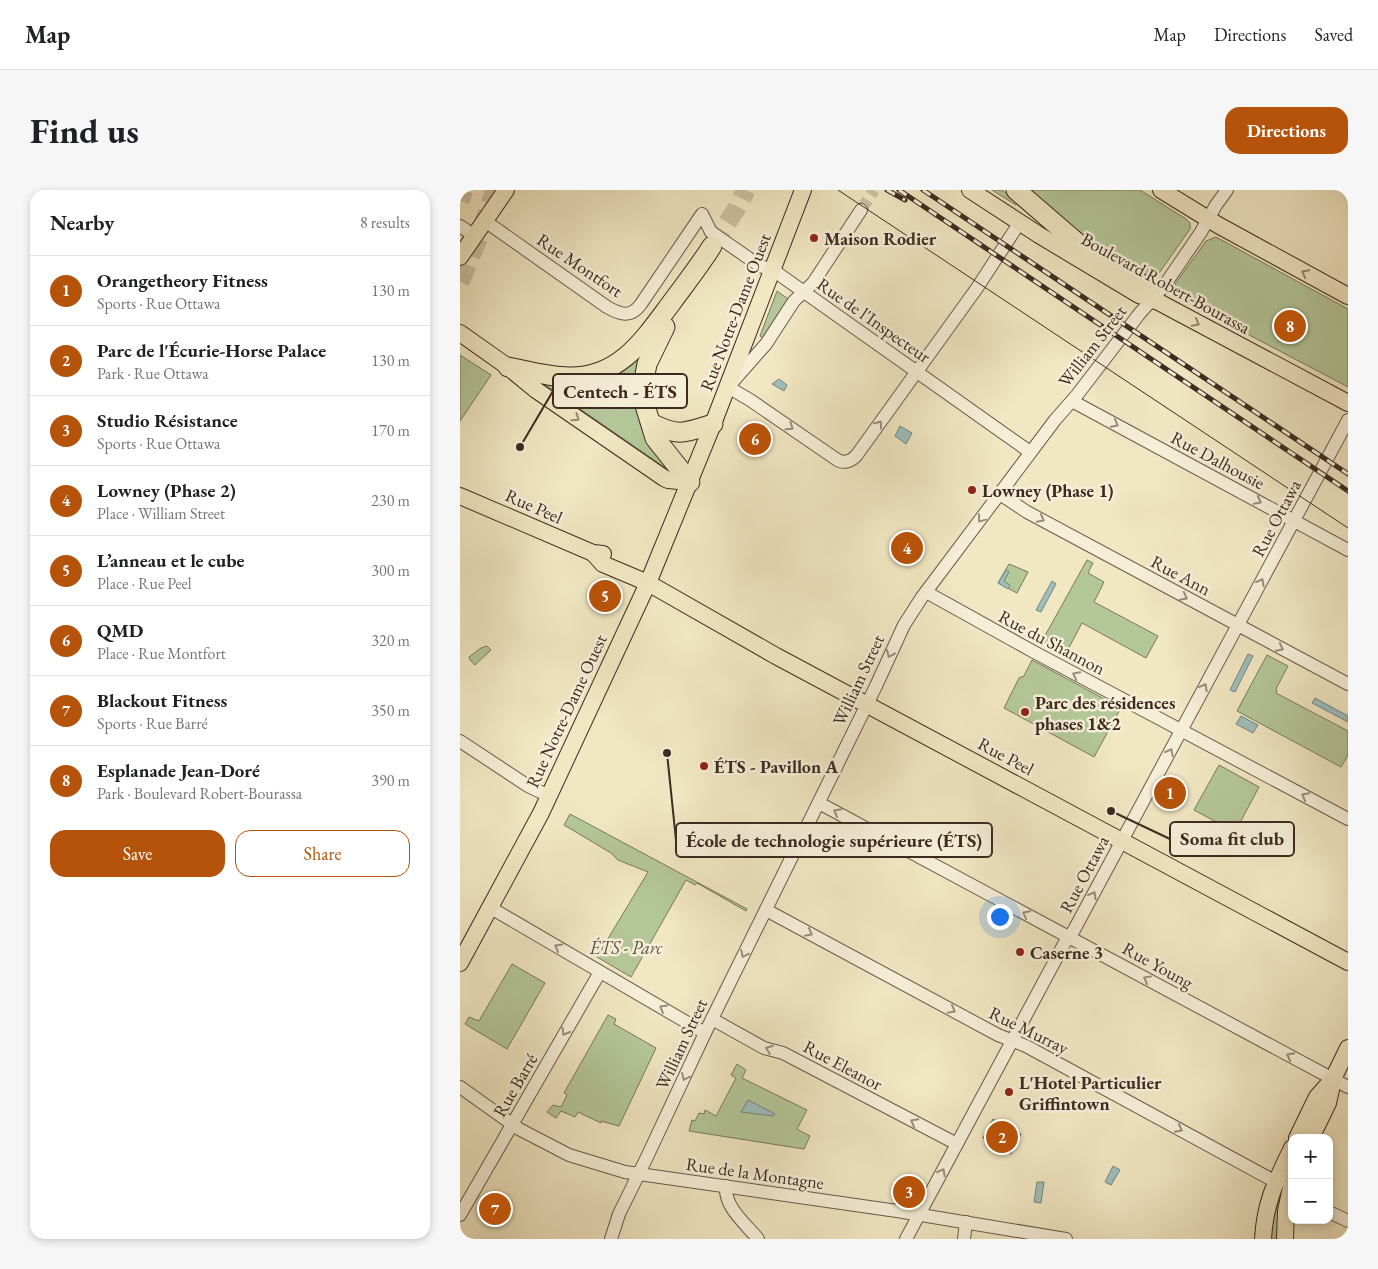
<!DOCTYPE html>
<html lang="en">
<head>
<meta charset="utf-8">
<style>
  body { margin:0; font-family:"EB Garamond",serif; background:#f6f6f6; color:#202124 }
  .controls { position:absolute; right:15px; bottom:15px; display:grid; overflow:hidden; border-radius:10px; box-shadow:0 2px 8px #0003 }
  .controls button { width:45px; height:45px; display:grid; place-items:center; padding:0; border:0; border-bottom:1px solid #e0e0e0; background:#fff; color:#202124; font:25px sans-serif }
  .you { position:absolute; left:539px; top:726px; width:18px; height:18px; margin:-12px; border:4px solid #fff; border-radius:50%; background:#1a73e8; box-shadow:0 0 0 8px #1a73e833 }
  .badge { display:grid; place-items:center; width:32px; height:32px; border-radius:50%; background:#b45309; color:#fff; font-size:16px; font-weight:700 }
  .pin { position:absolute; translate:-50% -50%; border:2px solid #fff; box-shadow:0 1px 5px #0006 }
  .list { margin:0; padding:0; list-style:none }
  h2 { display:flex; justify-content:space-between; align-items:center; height:65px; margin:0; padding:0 20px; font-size:21px }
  h2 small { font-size:16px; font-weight:400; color:#757577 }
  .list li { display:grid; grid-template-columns:32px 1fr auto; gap:15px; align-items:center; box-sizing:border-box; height:70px; padding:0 20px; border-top:1px solid #e0e0e0 }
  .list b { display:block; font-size:19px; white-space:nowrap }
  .list p { margin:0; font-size:16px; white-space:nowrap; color:#757577 }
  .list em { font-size:16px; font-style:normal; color:#757577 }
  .actions { display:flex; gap:10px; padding:15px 20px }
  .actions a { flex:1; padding:11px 0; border:1px solid #b45309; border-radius:15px; text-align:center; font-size:18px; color:#b45309 }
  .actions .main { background:#b45309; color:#fff }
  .map { position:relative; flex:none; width:888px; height:1049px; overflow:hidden; border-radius:15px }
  header { display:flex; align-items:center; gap:30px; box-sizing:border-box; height:70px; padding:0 25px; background:#fff; border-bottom:1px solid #e0e0e0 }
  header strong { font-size:24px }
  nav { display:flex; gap:28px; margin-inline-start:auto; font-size:18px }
  .intro { display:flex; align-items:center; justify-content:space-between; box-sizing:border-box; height:120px; padding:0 30px }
  h1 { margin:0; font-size:35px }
  .button { padding:12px 22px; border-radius:15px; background:#b45309; color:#fff; font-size:18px; font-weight:700 }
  main { display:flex; gap:30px; padding:0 30px }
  aside { flex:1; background:#fff; border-radius:15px; box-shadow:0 2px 8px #0003 }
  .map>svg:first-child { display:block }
  .green { fill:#b4c799; stroke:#78785d }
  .water { fill:#9ebebc; stroke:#77837e }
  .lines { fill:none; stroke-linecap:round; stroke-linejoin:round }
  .minor-tunnel { stroke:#cdc1a3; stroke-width:12; stroke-dasharray:12 6; stroke-linecap:butt }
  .highway-tunnel { stroke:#cdc1a3; stroke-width:19; stroke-dasharray:19 9; stroke-linecap:butt }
  .minor-casing { stroke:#69594a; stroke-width:14 }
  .major-casing { stroke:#3c2a21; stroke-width:18 }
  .highway-casing { stroke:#3c2a21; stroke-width:21 }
  .minor { stroke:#f6efd8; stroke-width:12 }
  .major { stroke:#f1e7c3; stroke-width:16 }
  .highway { stroke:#f1e7c3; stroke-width:19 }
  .tram { stroke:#3c2a21; stroke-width:1 }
  .rail-casing { stroke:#3c2a21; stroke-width:5 }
  .rail { stroke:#f6efd8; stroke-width:3; stroke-dasharray:9; stroke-linecap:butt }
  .oneway { stroke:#968872 }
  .oneway2 { stroke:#998c7c }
  .poi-dot { fill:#8f2418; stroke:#f6efd8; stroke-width:2 }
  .labels { text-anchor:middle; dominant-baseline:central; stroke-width:5; stroke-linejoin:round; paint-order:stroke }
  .poi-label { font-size:18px; font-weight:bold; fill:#3c2a21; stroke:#f6efd8; text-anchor:start }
  .street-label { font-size:18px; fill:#3c2a21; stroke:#f6efd8 }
  .park-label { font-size:18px; font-style:italic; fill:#5a513f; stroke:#f6efd8 }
  .leader { fill:none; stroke:#3c2a21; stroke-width:2 }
  .callout-dot { fill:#3c2a21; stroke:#f6efd8; stroke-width:2 }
  .callout { fill:#f6efd8; stroke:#3c2a21; stroke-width:2 }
  .callout-label { font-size:19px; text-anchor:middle; font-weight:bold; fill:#3c2a21 }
</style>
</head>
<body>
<header>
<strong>Map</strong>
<nav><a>Map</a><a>Directions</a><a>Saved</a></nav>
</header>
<div class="intro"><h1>Find us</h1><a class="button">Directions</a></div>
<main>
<aside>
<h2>Nearby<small>8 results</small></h2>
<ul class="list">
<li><span class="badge">1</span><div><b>Orangetheory Fitness</b><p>Sports · Rue Ottawa</p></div><em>130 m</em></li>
<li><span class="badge">2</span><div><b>Parc de l'Écurie-Horse Palace</b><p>Park · Rue Ottawa</p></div><em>130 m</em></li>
<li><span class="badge">3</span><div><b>Studio Résistance</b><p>Sports · Rue Ottawa</p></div><em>170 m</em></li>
<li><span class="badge">4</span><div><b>Lowney (Phase 2)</b><p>Place · William Street</p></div><em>230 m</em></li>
<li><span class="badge">5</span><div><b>L’anneau et le cube</b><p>Place · Rue Peel</p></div><em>300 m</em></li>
<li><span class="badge">6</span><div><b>QMD</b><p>Place · Rue Montfort</p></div><em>320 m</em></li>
<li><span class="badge">7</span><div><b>Blackout Fitness</b><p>Sports · Rue Barré</p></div><em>350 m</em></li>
<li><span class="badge">8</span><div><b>Esplanade Jean-Doré</b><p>Park · Boulevard Robert-Bourassa</p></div><em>390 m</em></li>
</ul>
<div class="actions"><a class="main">Save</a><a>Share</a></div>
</aside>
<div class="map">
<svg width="888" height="1049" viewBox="0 0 888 1049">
  <rect width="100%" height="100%" fill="#f1e7c3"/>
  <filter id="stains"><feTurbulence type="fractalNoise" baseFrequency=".004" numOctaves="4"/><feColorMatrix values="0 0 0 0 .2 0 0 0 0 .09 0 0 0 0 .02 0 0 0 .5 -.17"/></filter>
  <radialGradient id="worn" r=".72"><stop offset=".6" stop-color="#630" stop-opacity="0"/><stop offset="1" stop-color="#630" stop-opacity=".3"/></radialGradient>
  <g class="green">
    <polygon points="532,0 542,0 558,12 556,15"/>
    <polygon points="567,0 680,0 726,29 730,33 730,39 697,86 691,90 640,62"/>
    <polygon points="756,47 888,119 888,197 717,107 714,99 715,94 746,51"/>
    <polygon points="317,101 328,109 303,148 300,146"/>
    <polygon points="0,165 31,185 0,231"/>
    <path d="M179,166H181C177,196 171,224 188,251C194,260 202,267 209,275L207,279L84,194V193Z"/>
    <polygon points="627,370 633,373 628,383 644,392 634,412 698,446 686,468 622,433 606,463 582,451"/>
    <polygon points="549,374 568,382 557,403 538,393"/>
    <polygon points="27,456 31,460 15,475 10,470 9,467 21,458"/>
    <polygon points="807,465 828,476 816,499 817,501 816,503 888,541 888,565 881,577 777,521"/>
    <polygon points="572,470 661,518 634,567 544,518 559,488 564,486"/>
    <polygon points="759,575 799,597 775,642 734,620"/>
    <polygon points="110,624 287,719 286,721 237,693 235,695 226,690 171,787 137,767 188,682 158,670 151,663 104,635"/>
    <polygon points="52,774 85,793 47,859 5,834 9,827 19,831"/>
    <polygon points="148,825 156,829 154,834 196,858 159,936 141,931 141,933 118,922 115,927 101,921 96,928 87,922 93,915 101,917 107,905 104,903"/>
    <polygon points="277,874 286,880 282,888 347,920 337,939 350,946 344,959 229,941 232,930 235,931 239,923 244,924 245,920 256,926 276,888 271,885"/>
    <polygon points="533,929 561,944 551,964 523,948"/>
    <polygon points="818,1007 820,1010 819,1049 809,1049"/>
  </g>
  <g class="water">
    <polygon points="319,189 327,195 324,201 312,194"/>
    <polygon points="440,236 452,243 446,254 435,246"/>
    <polygon points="546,380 549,382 544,391 550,395 548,399 538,393"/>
    <polygon points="592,391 596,394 581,422 576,420"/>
    <polygon points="788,464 793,466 775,502 770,500"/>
    <polygon points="855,508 888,526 888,532 852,513"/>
    <polygon points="781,526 798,535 793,543 776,534"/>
    <polygon points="720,597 726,601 720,614 713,610"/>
    <polygon points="288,910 315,924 313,926 281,922"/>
    <polygon points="653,976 660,980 651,995 645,992"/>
    <polygon points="577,992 584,992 581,1013 574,1012"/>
  </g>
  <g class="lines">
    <polyline class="minor-tunnel" points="401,20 414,0"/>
    <g class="highway-tunnel">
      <polyline points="0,11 4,0"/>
      <polyline points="252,56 277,18 286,0"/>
      <polyline points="0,92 18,49 35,0"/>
    </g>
    <defs>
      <g id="minor">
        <path d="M401,20L353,93L334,111L306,154L268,197L290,210L376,269C383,274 390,272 396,266L517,98L560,32"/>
        <path d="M25,31L147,117C161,125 171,128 181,114L242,24L251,42L300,76L313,80L570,262"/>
        <polyline points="0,36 15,46"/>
        <polyline points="612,211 888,360"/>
        <polyline points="540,304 567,322 888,494"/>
        <polyline points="466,402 574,462 888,629"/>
        <polyline points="0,551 68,596 89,606"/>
        <polyline points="359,613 888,897"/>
        <polyline points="31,718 245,843"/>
        <polyline points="306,720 538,845 566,856 816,992"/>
        <polyline points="252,829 304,858 323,863 497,954"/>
        <polyline points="0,897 59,939 109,965 165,982 437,1021 606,1049"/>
        <path d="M266,996C264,1017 286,1034 298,1049"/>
        <polyline points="869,1022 888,1031"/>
        <polyline points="0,1025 140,782"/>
        <polyline points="151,1049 159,1024 187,967 245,843 416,496 444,435 462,407 595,230 617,205 680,123 704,96 741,42 756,15 767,0"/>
        <polyline points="446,1049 604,754 614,740 888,230"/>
        <polyline points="504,1049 506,1032"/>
      </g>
      <g id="major">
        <polyline points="510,0 579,45 679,105 693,109 888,213"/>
        <polyline points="701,0 758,35 888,106"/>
        <polyline points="0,67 46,0"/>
        <polyline points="0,143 48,177 76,200 204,288 208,290 230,292"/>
        <polyline points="0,306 133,363 143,364"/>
        <polyline points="133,363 143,374 188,393 316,466 888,772"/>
        <polyline points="0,773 81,623 188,393 253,234 343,0"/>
        <polyline points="837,948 857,907 873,889 888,858"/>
        <polyline points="851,948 868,913 873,891"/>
        <path d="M803,1049C805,1012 816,991 832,958"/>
        <polyline points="825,1049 826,1021 832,993"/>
      </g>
      <g id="highway">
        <polyline points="556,0 615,51 639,68 686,97 693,109"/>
        <polyline points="205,137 187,174 184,190 183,209 195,248 230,292"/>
        <path d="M48,177C68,181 89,187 109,187C160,188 185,148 212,112C226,93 240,75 252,56"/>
        <path d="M191,233C218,247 225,243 253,234"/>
      </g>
    </defs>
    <use href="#minor" class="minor-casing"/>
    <use href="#major" class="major-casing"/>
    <use href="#highway" class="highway-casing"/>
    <use href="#minor" class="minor"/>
    <use href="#major" class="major"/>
    <use href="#highway" class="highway"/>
    <polyline class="tram" points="378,0 888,338"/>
    <defs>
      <g id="rail">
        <polyline points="427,0 445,10"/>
        <polyline points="439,0 888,301"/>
        <polyline points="463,0 888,284"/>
      </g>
    </defs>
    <use href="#rail" class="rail-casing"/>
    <use href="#rail" class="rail"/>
  </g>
  <defs><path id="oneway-chevron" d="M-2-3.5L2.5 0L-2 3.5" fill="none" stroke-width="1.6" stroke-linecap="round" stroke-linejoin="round" transform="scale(1.25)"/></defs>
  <g class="oneway">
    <use href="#oneway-chevron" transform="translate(845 83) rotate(-152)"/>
    <use href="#oneway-chevron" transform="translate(736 133) rotate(28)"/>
    <use href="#oneway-chevron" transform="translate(116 228) rotate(34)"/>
  </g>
  <g class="oneway2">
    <use href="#oneway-chevron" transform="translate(419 234) rotate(-54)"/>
    <use href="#oneway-chevron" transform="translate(655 234) rotate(28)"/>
    <use href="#oneway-chevron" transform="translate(330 237) rotate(35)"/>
    <use href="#oneway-chevron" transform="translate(798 311) rotate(28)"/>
    <use href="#oneway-chevron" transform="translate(521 329) rotate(127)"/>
    <use href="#oneway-chevron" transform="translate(581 329) rotate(28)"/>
    <use href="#oneway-chevron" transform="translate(801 392) rotate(-62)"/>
    <use href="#oneway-chevron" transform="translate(724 407) rotate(28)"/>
    <use href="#oneway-chevron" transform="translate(820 458) rotate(28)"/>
    <use href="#oneway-chevron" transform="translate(430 464) rotate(114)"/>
    <use href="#oneway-chevron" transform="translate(616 485) rotate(-152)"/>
    <use href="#oneway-chevron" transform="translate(744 497) rotate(-62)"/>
    <use href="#oneway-chevron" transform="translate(710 562) rotate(-62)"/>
    <use href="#oneway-chevron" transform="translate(845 606) rotate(-152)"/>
    <use href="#oneway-chevron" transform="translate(377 622) rotate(-152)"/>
    <use href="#oneway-chevron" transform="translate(633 705) rotate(-61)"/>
    <use href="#oneway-chevron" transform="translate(566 724) rotate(-152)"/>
    <use href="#oneway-chevron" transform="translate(349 743) rotate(28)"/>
    <use href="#oneway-chevron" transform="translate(98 757) rotate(-150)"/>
    <use href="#oneway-chevron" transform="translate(284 764) rotate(116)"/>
    <use href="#oneway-chevron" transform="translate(687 789) rotate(-151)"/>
    <use href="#oneway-chevron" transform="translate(203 818) rotate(-150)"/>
    <use href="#oneway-chevron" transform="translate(492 820) rotate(29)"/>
    <use href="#oneway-chevron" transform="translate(105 842) rotate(120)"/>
    <use href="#oneway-chevron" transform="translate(309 859) rotate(-160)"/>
    <use href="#oneway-chevron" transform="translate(830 866) rotate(-152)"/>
    <use href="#oneway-chevron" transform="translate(225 887) rotate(115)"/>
    <use href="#oneway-chevron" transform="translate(454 932) rotate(-152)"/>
    <use href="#oneway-chevron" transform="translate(719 939) rotate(28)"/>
    <use href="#oneway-chevron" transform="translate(482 982) rotate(-62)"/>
  </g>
  <g class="poi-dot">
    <circle cx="354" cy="48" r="5"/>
    <circle cx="512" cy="300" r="5"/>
    <circle cx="565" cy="522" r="5"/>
    <circle cx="244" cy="576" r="5"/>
    <circle cx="560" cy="762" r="5"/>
    <circle cx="549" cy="902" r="5"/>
  </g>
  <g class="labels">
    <g class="poi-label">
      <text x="364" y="48">Maison Rodier</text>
      <text x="522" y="300">Lowney (Phase 1)</text>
      <text x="575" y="512">Parc des résidences<tspan x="575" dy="21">phases 1&amp;2</tspan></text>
      <text x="254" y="576">ÉTS - Pavillon A</text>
      <text x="570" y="762">Caserne 3</text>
      <text x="559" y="892">L'Hotel Particulier<tspan x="559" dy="21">Griffintown</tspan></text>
    </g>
    <g class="street-label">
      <text transform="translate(120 75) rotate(34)">Rue Montfort</text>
      <text transform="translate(706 93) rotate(29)">Boulevard Robert-Bourassa</text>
      <text transform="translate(275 122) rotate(-69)">Rue Notre-Dame Ouest</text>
      <text transform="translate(414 130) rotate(35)">Rue de l'Inspecteur</text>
      <text transform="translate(632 156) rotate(-52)">William Street</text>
      <text transform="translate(758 270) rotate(28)">Rue Dalhousie</text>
      <text transform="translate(74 316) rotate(24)">Rue Peel</text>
      <text transform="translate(816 328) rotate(-62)">Rue Ottawa</text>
      <text transform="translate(721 385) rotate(28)">Rue Ann</text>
      <text transform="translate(592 452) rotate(28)">Rue du Shannon</text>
      <text transform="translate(398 490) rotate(-65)">William Street</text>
      <text transform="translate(106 521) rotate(-65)">Rue Notre-Dame Ouest</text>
      <text transform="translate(546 566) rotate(28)">Rue Peel</text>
      <text transform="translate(624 684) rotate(-62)">Rue Ottawa</text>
      <text transform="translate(698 775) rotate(29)">Rue Young</text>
      <text transform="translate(569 840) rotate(26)">Rue Murray</text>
      <text transform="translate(221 854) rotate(-65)">William Street</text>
      <text transform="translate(383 875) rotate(28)">Rue Eleanor</text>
      <text transform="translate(55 895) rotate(-60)">Rue Barré</text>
      <text transform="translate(295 983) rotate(8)">Rue de la Montagne</text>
    </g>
    <g class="park-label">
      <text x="166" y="757">ÉTS - Parc</text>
    </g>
  </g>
  <path class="leader" d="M60 257L93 201M651 621L710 649M207 563L216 650"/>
  <g class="callout-dot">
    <circle cx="60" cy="257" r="5"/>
    <circle cx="651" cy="621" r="5"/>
    <circle cx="207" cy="563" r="5"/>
  </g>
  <g class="callout">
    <rect x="93" y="184" width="134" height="34" rx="5"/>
    <rect x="710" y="632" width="124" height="34" rx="5"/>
    <rect x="216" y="633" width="316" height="34" rx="5"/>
  </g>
  <g class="callout-label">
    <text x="160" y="208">Centech - ÉTS</text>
    <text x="772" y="655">Soma fit club</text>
    <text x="374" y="657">École de technologie supérieure (ÉTS)</text>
  </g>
  <rect width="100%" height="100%" filter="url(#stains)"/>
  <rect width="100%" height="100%" fill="url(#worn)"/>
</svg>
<div class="controls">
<button>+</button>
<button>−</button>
</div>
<div class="you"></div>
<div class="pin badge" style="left:710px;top:603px">1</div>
<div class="pin badge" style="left:542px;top:947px">2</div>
<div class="pin badge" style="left:449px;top:1002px">3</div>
<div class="pin badge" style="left:447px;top:358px">4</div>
<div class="pin badge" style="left:145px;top:406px">5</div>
<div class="pin badge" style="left:295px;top:249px">6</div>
<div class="pin badge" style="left:35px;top:1019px">7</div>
<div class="pin badge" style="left:830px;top:136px">8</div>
</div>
</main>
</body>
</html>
